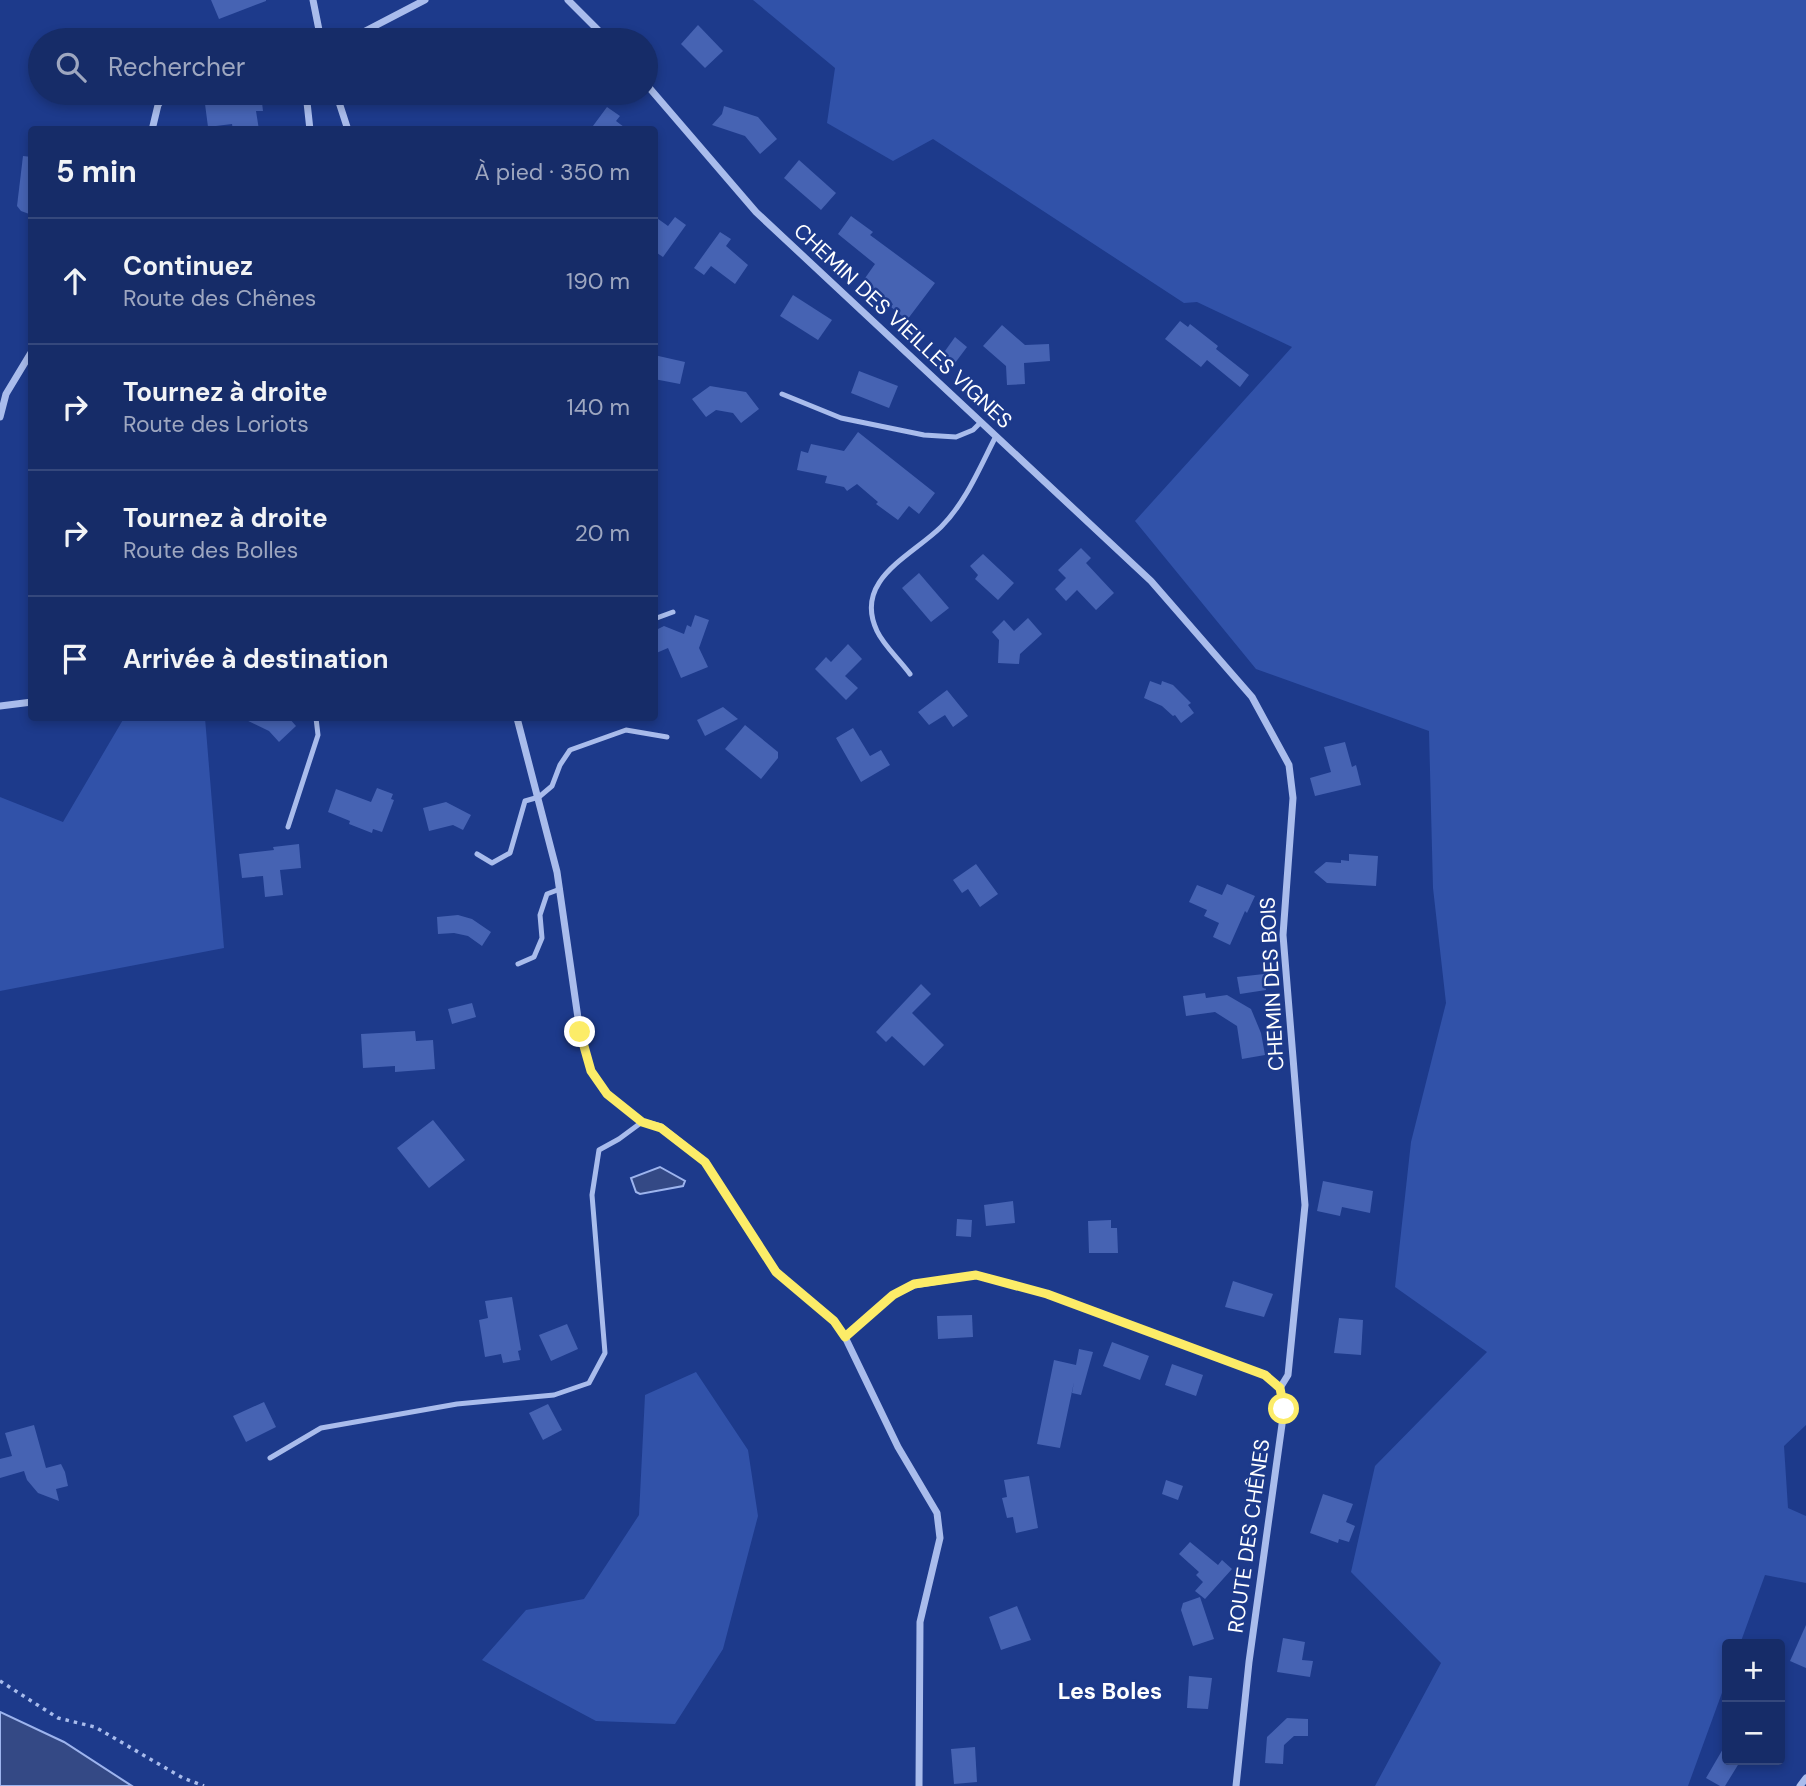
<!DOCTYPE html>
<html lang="fr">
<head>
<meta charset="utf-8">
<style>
  body { margin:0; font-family:"DM Sans",sans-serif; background:#233871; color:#f1f3f6 }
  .controls { position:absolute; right:21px; bottom:21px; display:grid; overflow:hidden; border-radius:7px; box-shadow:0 4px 10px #0003 }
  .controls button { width:63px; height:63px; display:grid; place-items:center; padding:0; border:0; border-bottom:2px solid #35487c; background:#162c68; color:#f1f3f6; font:35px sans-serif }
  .stop { position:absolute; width:21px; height:21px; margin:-16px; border:5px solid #fcec68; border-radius:50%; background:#fff }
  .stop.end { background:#fcec68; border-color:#fff; box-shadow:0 2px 7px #0008 }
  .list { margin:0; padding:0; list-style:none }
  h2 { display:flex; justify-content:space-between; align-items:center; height:91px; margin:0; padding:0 28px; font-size:30px }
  h2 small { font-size:23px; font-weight:400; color:#9ea7c0 }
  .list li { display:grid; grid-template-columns:46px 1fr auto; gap:21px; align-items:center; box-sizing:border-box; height:126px; padding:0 28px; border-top:2px solid #35487c }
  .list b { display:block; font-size:26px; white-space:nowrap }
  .list p { margin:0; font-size:23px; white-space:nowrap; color:#9ea7c0 }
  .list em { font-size:23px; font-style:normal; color:#9ea7c0 }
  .icon { flex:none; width:38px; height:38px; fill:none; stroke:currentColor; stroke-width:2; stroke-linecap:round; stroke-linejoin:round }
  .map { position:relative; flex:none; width:1806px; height:1786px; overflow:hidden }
  .search { position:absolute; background:#162c68; box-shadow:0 4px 10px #0003; left:28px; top:28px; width:630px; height:77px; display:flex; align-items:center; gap:18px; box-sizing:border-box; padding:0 24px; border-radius:38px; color:#9ea7c0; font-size:26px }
  .panel { position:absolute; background:#162c68; box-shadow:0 4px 10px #0003; left:28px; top:126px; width:630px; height:595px; border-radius:7px }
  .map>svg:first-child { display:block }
  .green { fill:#3152a9 }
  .water { fill:#344985; stroke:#9db4ee; stroke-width:2 }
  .building { fill:#4663b3 }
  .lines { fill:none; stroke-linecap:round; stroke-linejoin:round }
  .path { stroke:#a9bcec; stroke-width:3.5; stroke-dasharray:3.5 5; stroke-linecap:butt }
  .service { stroke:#a9bcec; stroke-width:5 }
  .minor { stroke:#a9bcec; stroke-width:7 }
  .route { stroke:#fcec68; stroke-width:9 }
  .labels { text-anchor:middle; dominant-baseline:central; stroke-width:5; stroke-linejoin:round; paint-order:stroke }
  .street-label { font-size:21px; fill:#fff; stroke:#1d3a8b }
  .neighbourhood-label { font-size:23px; font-weight:bold; fill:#fff; stroke:#1d3a8b }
</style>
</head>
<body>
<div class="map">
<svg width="1806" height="1786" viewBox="0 0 1806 1786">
  <rect width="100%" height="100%" fill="#1d3a8b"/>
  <g class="green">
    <polygon points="753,0 1806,0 1806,1425 1784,1446 1788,1508 1806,1516 1806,1583 1765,1575 1740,1644 1727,1644 1727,1679 1688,1786 1375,1786 1441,1663 1351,1572 1375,1466 1487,1352 1395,1287 1411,1142 1446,1003 1433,888 1429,731 1256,669 1135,521 1292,347 1197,302 1184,303 933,139 893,161 827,123 835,68"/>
    <polygon points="124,718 205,718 224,948 0,991 0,797 63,822"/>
    <polygon points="696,1372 748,1450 758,1516 723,1649 675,1724 596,1721 482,1660 526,1610 584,1599 639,1515 645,1395"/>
  </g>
  <g class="water">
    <polygon points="660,1167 685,1181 683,1186 640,1194 636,1192 631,1178"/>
    <polygon points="0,1712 64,1742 132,1786 0,1786"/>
  </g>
  <g class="building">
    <polygon points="211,0 266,0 266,1 219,19"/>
    <polygon points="698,25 723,51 705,68 681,44"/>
    <polygon points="261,94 263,111 256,111 259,130 233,130 232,124 208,127 205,104 245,99 244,95"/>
    <polygon points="724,106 758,117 777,139 760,154 745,136 712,125 722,114"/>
    <polygon points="607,107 620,116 616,121 628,130 590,130"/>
    <polygon points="23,156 32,157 32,215 21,211 17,206"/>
    <polygon points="799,160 836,193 821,210 784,178"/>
    <polygon points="654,216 668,226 675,217 686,225 663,257 654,251"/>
    <polygon points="851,216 873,232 870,235 935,283 907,320 891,307 893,304 863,281 875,264 838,234"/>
    <polygon points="720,232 731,239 726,246 748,265 735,284 711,266 704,275 694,268"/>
    <polygon points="793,295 832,320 818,340 780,316"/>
    <polygon points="1180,321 1188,327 1190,324 1218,346 1216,349 1249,375 1240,387 1207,360 1201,367 1165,339"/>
    <polygon points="1002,325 1025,345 1049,344 1050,361 1024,363 1025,384 1007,385 1006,366 983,346"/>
    <polygon points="955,337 967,347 952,367 940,358"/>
    <polygon points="654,355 685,362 680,384 654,379"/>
    <polygon points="859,371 898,386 889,408 851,393"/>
    <polygon points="710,386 746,392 759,409 741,423 733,413 716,410 706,417 692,399"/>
    <polygon points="858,432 935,493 919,514 909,506 898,520 876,504 878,502 857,484 847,491 844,487 825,483 827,476 797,470 801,451 808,453 811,444 844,451"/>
    <polygon points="1081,548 1091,558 1086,563 1114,593 1096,610 1077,590 1066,601 1055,589 1066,578 1058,570"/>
    <polygon points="983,554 1014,583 998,600 975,579 978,575 970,566"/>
    <polygon points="919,573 949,608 931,622 902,588"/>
    <polygon points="695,615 709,620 699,648 708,667 681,678 668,648 654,654 654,631 664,626 684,634 687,625 691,627"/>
    <polygon points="1028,618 1042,634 1020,654 1019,664 998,663 999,640 992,632 1004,620 1014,631"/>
    <polygon points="848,644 862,659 845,676 858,688 846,700 815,669 826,657 831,662"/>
    <polygon points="1150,681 1161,685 1162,681 1173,685 1191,703 1188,705 1194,713 1181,723 1175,715 1173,716 1162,706 1144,698"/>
    <polygon points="947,690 968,716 953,727 945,715 929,725 918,712"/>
    <polygon points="723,707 738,719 705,736 697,720"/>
    <polygon points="242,718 289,718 296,726 279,742 269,731"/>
    <polygon points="745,725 778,752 778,758 761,779 725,749"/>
    <polygon points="853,728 870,756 881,750 890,765 861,782 836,738"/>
    <polygon points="1345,742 1352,767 1356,765 1361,785 1315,796 1310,778 1331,772 1324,747"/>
    <polygon points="377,788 393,794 391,799 394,800 382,832 373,829 372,833 349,824 350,821 328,812 336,789 371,802"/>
    <polygon points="446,802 471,815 463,830 453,825 429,831 423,808"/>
    <polygon points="299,844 301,868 280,870 283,895 265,897 263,876 242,878 239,854 274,850 273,847"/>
    <polygon points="1349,854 1378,856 1376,886 1327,883 1314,872 1326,862 1341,863 1341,860 1349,861"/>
    <polygon points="976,864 998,894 980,907 968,889 962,893 953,880"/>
    <polygon points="1227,884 1255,896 1247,913 1245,911 1230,945 1213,937 1219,923 1204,916 1207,910 1189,902 1197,885 1222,895"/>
    <polygon points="458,915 472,919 491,932 482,946 468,936 454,933 438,934 437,917"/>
    <polygon points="1264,974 1266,990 1240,994 1237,977"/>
    <polygon points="921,984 931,994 912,1013 944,1045 924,1066 892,1036 886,1042 876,1032"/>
    <polygon points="1205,993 1206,998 1227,995 1251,1009 1261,1033 1265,1055 1242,1059 1237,1026 1215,1012 1186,1016 1183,996"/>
    <polygon points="472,1003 476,1017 452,1024 448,1009"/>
    <polygon points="415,1031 416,1041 433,1040 435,1069 395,1072 395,1066 363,1068 361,1034"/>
    <polygon points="433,1120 465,1160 429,1188 397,1148"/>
    <polygon points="1323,1181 1373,1191 1370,1213 1342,1207 1340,1216 1317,1211"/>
    <polygon points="1013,1201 1015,1223 986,1226 984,1205"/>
    <polygon points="957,1219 972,1220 971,1237 956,1236"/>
    <polygon points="1111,1220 1111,1228 1117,1228 1118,1253 1089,1253 1088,1221"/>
    <polygon points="1233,1281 1273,1294 1264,1317 1225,1307"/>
    <polygon points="512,1297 521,1350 518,1351 520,1360 503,1363 501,1354 485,1357 479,1320 488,1318 485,1301"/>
    <polygon points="972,1315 973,1337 938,1339 937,1316"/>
    <polygon points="1339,1318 1363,1320 1361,1355 1334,1353"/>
    <polygon points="567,1324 578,1349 551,1361 539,1335"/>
    <polygon points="1112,1342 1149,1356 1140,1380 1103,1366"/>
    <polygon points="1079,1349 1093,1352 1081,1395 1072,1393 1074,1382 1060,1448 1037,1444 1054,1360 1076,1365"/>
    <polygon points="1172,1364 1203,1375 1196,1396 1165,1385"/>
    <polygon points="264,1402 276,1427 246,1442 233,1416"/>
    <polygon points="548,1404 562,1430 543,1440 529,1413"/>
    <polygon points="34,1425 46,1468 61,1464 65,1472 68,1486 56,1489 59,1501 38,1493 27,1480 24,1471 0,1478 0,1459 12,1456 5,1433"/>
    <polygon points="1029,1476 1038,1528 1016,1533 1013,1517 1007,1518 1002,1498 1007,1497 1004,1480"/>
    <polygon points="1166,1480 1183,1486 1178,1500 1162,1494"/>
    <polygon points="1323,1494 1353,1504 1346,1522 1355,1526 1349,1542 1339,1539 1338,1543 1310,1533"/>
    <polygon points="1190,1542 1218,1565 1222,1560 1232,1569 1205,1599 1195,1591 1203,1582 1196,1575 1199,1572 1179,1554"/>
    <polygon points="1200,1597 1214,1639 1193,1646 1181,1610 1183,1603"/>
    <polygon points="1017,1606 1031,1640 1001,1650 989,1617"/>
    <polygon points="1806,1625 1806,1668 1790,1661"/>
    <polygon points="1283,1638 1305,1642 1302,1660 1313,1661 1310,1677 1277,1672"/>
    <polygon points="1189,1676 1212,1678 1208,1709 1187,1708"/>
    <polygon points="1287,1718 1308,1719 1308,1736 1294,1736 1284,1745 1283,1764 1265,1763 1267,1737"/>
    <polygon points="1727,1742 1727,1760 1741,1760 1725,1786 1720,1786 1706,1778"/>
    <polygon points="975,1747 977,1782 954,1784 951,1749"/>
  </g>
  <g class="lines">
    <polyline class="path" points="0,1681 58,1718 95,1727 183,1778 204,1786"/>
    <g class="service">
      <polyline points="782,394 841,418 924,435 956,437 973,430 981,422"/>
      <polyline points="654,619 673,612"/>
      <path d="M910,674C900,660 884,646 877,631C853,580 910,557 941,527C966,502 980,467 996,436"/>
      <polyline points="288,827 318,735 316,718"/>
      <polyline points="477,854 492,863 510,853 525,801 539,797 552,786 560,765 570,750 626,730 667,737"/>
      <polyline points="518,964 534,957 542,938 540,915 547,894 560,889"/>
      <polyline points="270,1458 321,1428 457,1404 554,1395 589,1383 605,1353 592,1195 599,1150 619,1139 642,1122"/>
    </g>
    <g class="minor">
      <polyline points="313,0 321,40"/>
      <polyline points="568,0 608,40"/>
      <polyline points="348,40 425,0"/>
      <polyline points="646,84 756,212 1151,581 1252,697 1289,765 1293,798 1283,935 1305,1205 1288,1375 1280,1388"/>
      <polyline points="306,93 310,130"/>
      <polyline points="336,93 348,130"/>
      <polyline points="152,130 158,105 166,93"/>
      <polyline points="0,417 6,394 32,351"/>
      <polyline points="0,706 32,702"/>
      <polyline points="517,718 557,872 580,1032 591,1071 607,1094 642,1122 661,1127 705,1162 776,1272 834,1321 845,1337 898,1447 937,1513 940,1538 920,1622 919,1786"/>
      <polyline points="845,1337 893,1295 914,1285 976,1275 1047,1294 1265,1375 1280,1388 1284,1410 1249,1662 1236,1786"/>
      <polyline points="1800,1786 1806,1778"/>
    </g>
  </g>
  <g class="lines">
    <polyline class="route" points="580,1032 591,1071 607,1094 642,1122 661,1128 705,1162 776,1272 834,1321 845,1337 893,1295 914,1284 976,1275 1047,1294 1265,1375 1280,1388 1284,1409"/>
  </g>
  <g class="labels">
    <g class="street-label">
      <text transform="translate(903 326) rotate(43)">CHEMIN DES VIEILLES VIGNES</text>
      <text transform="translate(1272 984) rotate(-93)">CHEMIN DES BOIS</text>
      <text transform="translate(1249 1536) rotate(-82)">ROUTE DES CHÊNES</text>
    </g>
    <g class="neighbourhood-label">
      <text x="1110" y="1691">Les Boles</text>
    </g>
  </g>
</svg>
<div class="controls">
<button>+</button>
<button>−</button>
</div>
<div class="stop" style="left:1284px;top:1409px"></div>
<div class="stop end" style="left:580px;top:1032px"></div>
<div class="search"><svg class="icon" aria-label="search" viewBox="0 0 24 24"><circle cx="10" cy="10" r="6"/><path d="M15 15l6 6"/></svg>Rechercher</div>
<section class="panel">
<h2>5 min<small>À pied · 350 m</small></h2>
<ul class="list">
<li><svg class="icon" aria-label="ahead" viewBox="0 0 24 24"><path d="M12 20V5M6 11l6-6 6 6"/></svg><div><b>Continuez</b><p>Route des Chênes</p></div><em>190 m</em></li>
<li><svg class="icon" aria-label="right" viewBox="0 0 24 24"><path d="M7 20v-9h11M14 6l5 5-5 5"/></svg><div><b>Tournez à droite</b><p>Route des Loriots</p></div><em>140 m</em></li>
<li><svg class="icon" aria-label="right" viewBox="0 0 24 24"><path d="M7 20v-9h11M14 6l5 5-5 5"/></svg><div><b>Tournez à droite</b><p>Route des Bolles</p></div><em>20 m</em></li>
<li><svg class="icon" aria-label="arrive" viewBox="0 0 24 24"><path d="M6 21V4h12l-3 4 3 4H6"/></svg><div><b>Arrivée à destination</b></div></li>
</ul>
</section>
</div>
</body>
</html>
